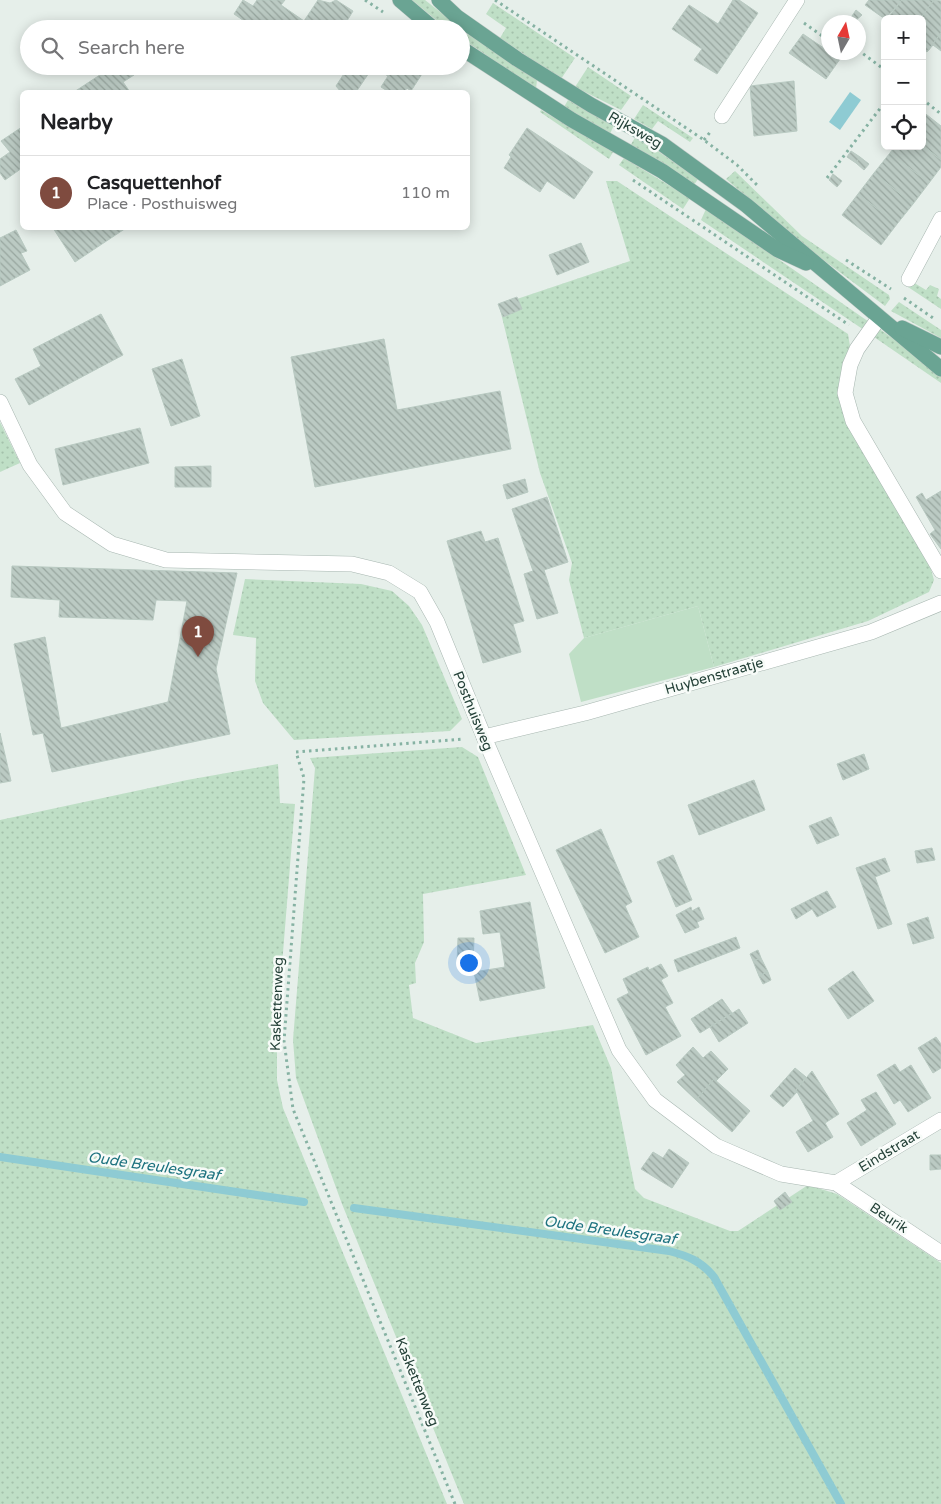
<!DOCTYPE html>
<html lang="en">
<head>
<meta charset="utf-8">
<style>
  body { margin:0; font-family:"Varela Round",sans-serif; background:#f2f2f2; color:#202124 }
  .controls { position:absolute; right:15px; top:15px; display:grid; overflow:hidden; border-radius:8px; box-shadow:0 2px 12px #0003 }
  .controls button { width:45px; height:45px; display:grid; place-items:center; padding:0; border:0; border-bottom:1px solid #e0e0e0; background:#fff; color:#202124; font:25px sans-serif }
  .compass { position:absolute; left:821px; top:15px; width:45px; height:45px; border-radius:50%; background:#fff; box-shadow:0 2px 12px #0003; rotate:9deg }
  .you { position:absolute; left:468px; top:962px; width:18px; height:18px; margin:-12px; border:4px solid #fff; border-radius:50%; background:#1a73e8; box-shadow:0 0 0 8px #1a73e833 }
  .badge { display:grid; place-items:center; width:32px; height:32px; border-radius:50%; background:#7f4b3f; color:#fff; font-size:16px; font-weight:700 }
  .pin { position:absolute; translate:-50% -41px; filter:drop-shadow(0 1px 2px #0008) }
  .pin::after { content:''; position:absolute; top:26px; width:18px; height:15px; background:inherit; clip-path:polygon(0 0,100% 0,50% 100%) }
  .list { margin:0; padding:0; list-style:none }
  h2 { display:flex; justify-content:space-between; align-items:center; height:65px; margin:0; padding:0 20px; font-size:21px }
  h2 small { font-size:16px; font-weight:400; color:#757577 }
  .list li { display:grid; grid-template-columns:32px 1fr auto; gap:15px; align-items:center; box-sizing:border-box; height:75px; padding:0 20px; border-top:1px solid #e0e0e0 }
  .list b { display:block; font-size:19px; white-space:nowrap }
  .list p { margin:0; font-size:16px; white-space:nowrap; color:#757577 }
  .list em { font-size:16px; font-style:normal; color:#757577 }
  .icon { flex:none; width:28px; height:28px; fill:none; stroke:currentColor; stroke-width:2; stroke-linecap:round; stroke-linejoin:round }
  .map { position:relative; flex:none; width:941px; height:1504px; overflow:hidden }
  .search { position:absolute; background:#fff; box-shadow:0 2px 12px #0003; left:20px; top:20px; width:450px; height:55px; display:flex; align-items:center; gap:12px; box-sizing:border-box; padding:0 18px; border-radius:28px; color:#757577; font-size:19px }
  .panel { position:absolute; background:#fff; box-shadow:0 2px 12px #0003; left:20px; top:90px; width:450px; height:140px; border-radius:8px }
  .map>svg:first-child { display:block }
  .grass { fill:url(#grass-dots) }
  .park { fill:#bfdfc6 }
  .water { fill:#8ecbd3 }
  .lines { fill:none; stroke-linecap:round; stroke-linejoin:round }
  .stream { stroke:#8ecbd3; stroke-width:8 }
  .building { fill:url(#building-back-hatch); stroke:#b8c9c1 }
  .minor-casing { stroke:#a8b7b1; stroke-width:16 }
  .major-casing { stroke:#c2cac7; stroke-width:16 }
  .path { stroke:#86b2a3; stroke-width:3; stroke-dasharray:2.5 4; stroke-linecap:butt }
  .minor { stroke:#fff; stroke-width:15 }
  .major { stroke:#6aa493; stroke-width:15 }
  .labels { text-anchor:middle; dominant-baseline:central; stroke-width:5; stroke-linejoin:round; paint-order:stroke }
  .street-label { font-size:14px; fill:#244138; stroke:#f7fbf8 }
  .water-label { font-size:15px; font-style:italic; fill:#1d727f; stroke:#f7fbf8 }
</style>
</head>
<body>
<div class="map">
<svg width="941" height="1504" viewBox="0 0 941 1504">
  <defs>
    <pattern id="grass-dots" width="8" height="8" patternUnits="userSpaceOnUse" patternTransform="scale(1.25)"><rect width="8" height="8" fill="#bfdfc6"/><path d="M2 2h.1M6 6h.1" fill="none" stroke="#a4c1ab" stroke-width="1.8" stroke-linecap="round"/></pattern>
    <pattern id="building-back-hatch" width="6" height="6" patternUnits="userSpaceOnUse" patternTransform="scale(1.25)"><rect width="6" height="6" fill="#bbcac3"/><path d="M-1 5l2 2M0 0l6 6M5-1l2 2" fill="none" stroke="#98a69f"/></pattern>
  </defs>
  <rect width="100%" height="100%" fill="#e6efea"/>
  <g class="grass">
    <polygon points="412,0 425,0 454,23 450,29 447,29"/>
    <polygon points="493,3 575,58 561,79 500,38 506,28 486,14"/>
    <polygon points="468,34 537,80 536,89 464,40 465,36"/>
    <polygon points="588,67 631,96 621,110 575,87"/>
    <polygon points="568,100 614,125 610,134 564,107"/>
    <polygon points="643,105 693,138 690,142 658,121 652,129 634,119"/>
    <polygon points="541,110 613,152 609,159 540,112"/>
    <polygon points="636,136 698,179 694,185 630,146"/>
    <polygon points="624,158 690,198 683,209 619,165"/>
    <polygon points="735,171 802,236 889,295 890,299 885,306 798,241 726,179"/>
    <polygon points="606,181 617,181 848,334 850,346 841,393 930,566 934,580 929,592 868,621 714,667 698,606 584,638 569,580 572,563 540,473 499,305 630,261"/>
    <polygon points="706,209 872,324 864,330 701,220"/>
    <polygon points="911,281 926,290 930,285 939,289 937,296 941,299 941,309 908,287"/>
    <polygon points="899,302 941,330 941,338 891,311"/>
    <polygon points="878,328 916,355 941,377 941,383 874,337"/>
    <polygon points="0,422 20,463 0,472"/>
    <polygon points="245,579 361,584 392,591 409,606 422,625 462,719 450,731 294,740 263,703 255,681 256,638 233,635"/>
    <polygon points="462,747 478,757 526,875 423,894 424,942 415,963 416,983 409,985 413,1018 476,1043 593,1025 611,1068 635,1189 644,1198 730,1231 738,1231 808,1185 837,1194 941,1263 941,1504 464,1504 342,1204 296,1078 293,1040 315,768 310,758"/>
    <polygon points="278,764 280,803 295,804 277,1027 277,1080 283,1108 447,1504 0,1504 0,820 187,780"/>
  </g>
  <polygon class="park" points="698,606 714,667 581,702 569,654 584,638"/>
  <polygon class="water" points="850,92 861,100 840,130 829,122"/>
  <g class="lines">
    <g class="stream">
      <polyline points="0,1157 304,1202"/>
      <path d="M354,1208L669,1251C688,1256 701,1261 714,1277L841,1504"/>
    </g>
  </g>
  <g class="building">
    <polygon points="243,0 253,6 257,0 285,0 281,5 304,21 318,0 330,3 336,0 353,11 342,29 256,29 234,14"/>
    <polygon points="733,0 739,0 758,13 717,74 694,60 702,49 672,29 689,5 718,24"/>
    <polygon points="869,0 902,0 885,19 865,5"/>
    <polygon points="902,0 934,0 920,19 887,19"/>
    <polygon points="934,0 941,1 941,33 927,52 922,48 922,19 920,19"/>
    <polygon points="856,10 862,15 854,22 850,19"/>
    <polygon points="941,33 941,51 933,45 927,52"/>
    <polygon points="803,34 840,59 826,79 789,53"/>
    <polygon points="121,66 128,66 134,75 123,82 130,92 74,92 112,67 114,70"/>
    <polygon points="349,66 427,66 411,91 407,88 404,92 389,92 381,87 388,76 373,67 356,92 341,92 336,86"/>
    <polygon points="794,81 797,131 754,136 750,86"/>
    <polygon points="922,111 941,126 941,160 922,145"/>
    <polygon points="22,127 22,168 5,180 0,173 0,159 10,152 1,141"/>
    <polygon points="527,128 593,172 574,199 547,181 540,192 504,168 511,157 509,155"/>
    <polygon points="922,145 941,160 941,167 929,183 890,153 895,146"/>
    <polygon points="851,151 860,157 856,163 847,157"/>
    <polygon points="890,153 929,183 913,204 874,173"/>
    <polygon points="860,157 869,164 864,170 856,163"/>
    <polygon points="874,173 913,204 897,224 858,194"/>
    <polygon points="833,174 842,181 837,187 829,180"/>
    <polygon points="858,194 897,224 881,245 842,215"/>
    <polygon points="53,228 126,228 75,262"/>
    <polygon points="16,230 27,251 21,253 30,270 0,286 0,238"/>
    <polygon points="581,243 589,262 557,275 549,255"/>
    <polygon points="517,297 522,309 503,317 498,304"/>
    <polygon points="101,314 123,355 29,405 15,379 41,366 33,349"/>
    <polygon points="384,339 397,410 500,391 511,449 315,487 291,357"/>
    <polygon points="182,359 200,416 171,426 152,369"/>
    <polygon points="140,428 149,463 63,485 55,449"/>
    <polygon points="211,466 211,487 175,487 175,467"/>
    <polygon points="525,479 528,492 507,499 503,485"/>
    <polygon points="941,491 941,549 930,534 935,530 916,497 922,493 926,500"/>
    <polygon points="547,497 568,562 544,570 558,613 537,619 524,574 533,571 512,509"/>
    <polygon points="481,531 485,542 498,538 524,621 513,624 521,652 483,663 447,541"/>
    <polygon points="12,566 237,573 216,669 230,734 52,772 43,733 33,735 14,644 45,637 61,728 168,702 187,601 156,600 153,620 59,617 60,600 11,597"/>
    <polygon points="0,733 11,781 0,783"/>
    <polygon points="864,754 869,769 843,780 837,764"/>
    <polygon points="754,780 765,810 699,835 688,805"/>
    <polygon points="831,817 839,835 817,844 809,826"/>
    <polygon points="601,829 632,902 625,906 639,937 605,953 556,850"/>
    <polygon points="932,848 935,860 917,863 915,851"/>
    <polygon points="673,855 692,900 676,907 657,862"/>
    <polygon points="885,858 890,871 875,877 892,924 878,929 856,868"/>
    <polygon points="827,891 836,907 817,917 812,909 796,919 791,909"/>
    <polygon points="530,902 545,988 480,1001 474,972 505,967 500,932 483,934 480,911"/>
    <polygon points="691,907 692,911 699,907 704,919 697,922 699,927 685,933 676,915"/>
    <polygon points="928,917 934,938 913,944 907,924"/>
    <polygon points="736,937 740,948 678,972 674,960"/>
    <polygon points="458,938 474,938 473,965 457,964"/>
    <polygon points="758,950 761,958 753,961 750,954"/>
    <polygon points="761,958 768,972 759,976 753,961"/>
    <polygon points="661,964 668,976 661,980 673,1003 665,1007 681,1036 646,1055 617,999 629,993 623,979 648,967 649,970"/>
    <polygon points="853,971 874,1001 848,1019 828,989"/>
    <polygon points="768,972 771,980 763,984 759,976"/>
    <polygon points="722,999 732,1013 700,1033 691,1019"/>
    <polygon points="739,1009 748,1023 719,1042 710,1027"/>
    <polygon points="936,1037 941,1044 941,1068 933,1073 918,1048"/>
    <polygon points="693,1047 703,1058 711,1051 728,1069 716,1081 714,1079 696,1100 677,1082 685,1075 676,1065"/>
    <polygon points="895,1064 900,1072 911,1065 931,1098 908,1112 900,1100 894,1104 877,1075"/>
    <polygon points="795,1068 806,1077 796,1090 797,1092 783,1107 770,1096"/>
    <polygon points="812,1071 839,1114 825,1123 833,1137 808,1152 796,1132 813,1121 796,1090"/>
    <polygon points="714,1079 750,1111 732,1132 696,1100"/>
    <polygon points="876,1092 896,1124 861,1146 847,1123 867,1110 861,1100"/>
    <polygon points="669,1149 689,1163 672,1188 641,1169 653,1152 663,1158"/>
    <polygon points="930,1155 941,1155 941,1169 930,1170"/>
    <polygon points="785,1192 792,1202 780,1210 774,1201"/>
  </g>
  <g class="lines">
    <defs>
      <g id="minor">
        <polyline points="722,116 797,0"/>
        <polyline points="909,279 941,219"/>
        <polyline points="879,318 857,349 850,365 845,393 853,421 941,571"/>
        <polyline points="0,402 30,465 65,513 112,544 166,560 352,564 389,573 420,592 437,622 484,737 619,1050 655,1100 716,1146 781,1174 836,1183 941,1253"/>
        <polyline points="484,737 585,713 871,632 941,603"/>
        <polyline points="836,1183 941,1120"/>
      </g>
      <g id="major">
        <polyline points="400,0 434,29"/>
        <polyline points="439,0 457,17 517,59 591,105 662,144 746,205 941,369"/>
        <polyline points="461,48 572,120 662,171 778,250 806,263"/>
        <polyline points="902,328 941,347"/>
      </g>
    </defs>
    <use href="#minor" class="minor-casing"/>
    <use href="#major" class="major-casing"/>
    <g class="path">
      <polyline points="365,0 383,12"/>
      <polyline points="495,0 704,140 737,165 759,187"/>
      <polyline points="804,23 828,40"/>
      <polyline points="858,50 885,70"/>
      <polyline points="922,99 941,114"/>
      <polyline points="704,140 711,131"/>
      <polyline points="827,178 885,102"/>
      <polyline points="633,180 849,325"/>
      <polyline points="846,260 891,289"/>
      <polyline points="904,298 936,320"/>
      <polyline points="455,1504 293,1109 284,1041 304,778 296,752 463,739"/>
    </g>
    <use href="#minor" class="minor"/>
    <use href="#major" class="major"/>
  </g>
  <g class="labels">
    <g class="street-label">
      <text transform="translate(635 130) rotate(30)">Rijksweg</text>
      <text transform="translate(714 676) rotate(-16)">Huybenstraatje</text>
      <text transform="translate(473 711) rotate(68)">Posthuisweg</text>
      <text transform="translate(277 1004) rotate(-88)">Kaskettenweg</text>
      <text transform="translate(889 1151) rotate(-31)">Eindstraat</text>
      <text transform="translate(889 1218) rotate(34)">Beurik</text>
      <text transform="translate(417 1382) rotate(68)">Kaskettenweg</text>
    </g>
    <g class="water-label">
      <text transform="translate(154 1166) rotate(8)">Oude Breulesgraaf</text>
      <text transform="translate(610 1230) rotate(8)">Oude Breulesgraaf</text>
    </g>
  </g>
</svg>
<div class="controls">
<button>+</button>
<button>−</button>
<button><svg class="icon" aria-label="locate" viewBox="0 0 24 24"><circle cx="12" cy="12" r="6"/><path d="M12 2v4M12 18v4M2 12h4M18 12h4"/></svg></button>
</div>
<svg class="compass" viewBox="-18 -18 36 36"><path d="M0-13l5 13h-10z" fill="#e53935"/><path d="M0 13l5-13h-10z" fill="#757577"/></svg>
<div class="you"></div>
<div class="pin badge" style="left:198px;top:657px">1</div>
<div class="search"><svg class="icon" aria-label="search" viewBox="0 0 24 24"><circle cx="10" cy="10" r="6"/><path d="M15 15l6 6"/></svg>Search here</div>
<section class="panel">
<h2>Nearby<small></small></h2>
<ul class="list">
<li><span class="badge">1</span><div><b>Casquettenhof</b><p>Place · Posthuisweg</p></div><em>110 m</em></li>
</ul>
</section>
</div>
</body>
</html>
